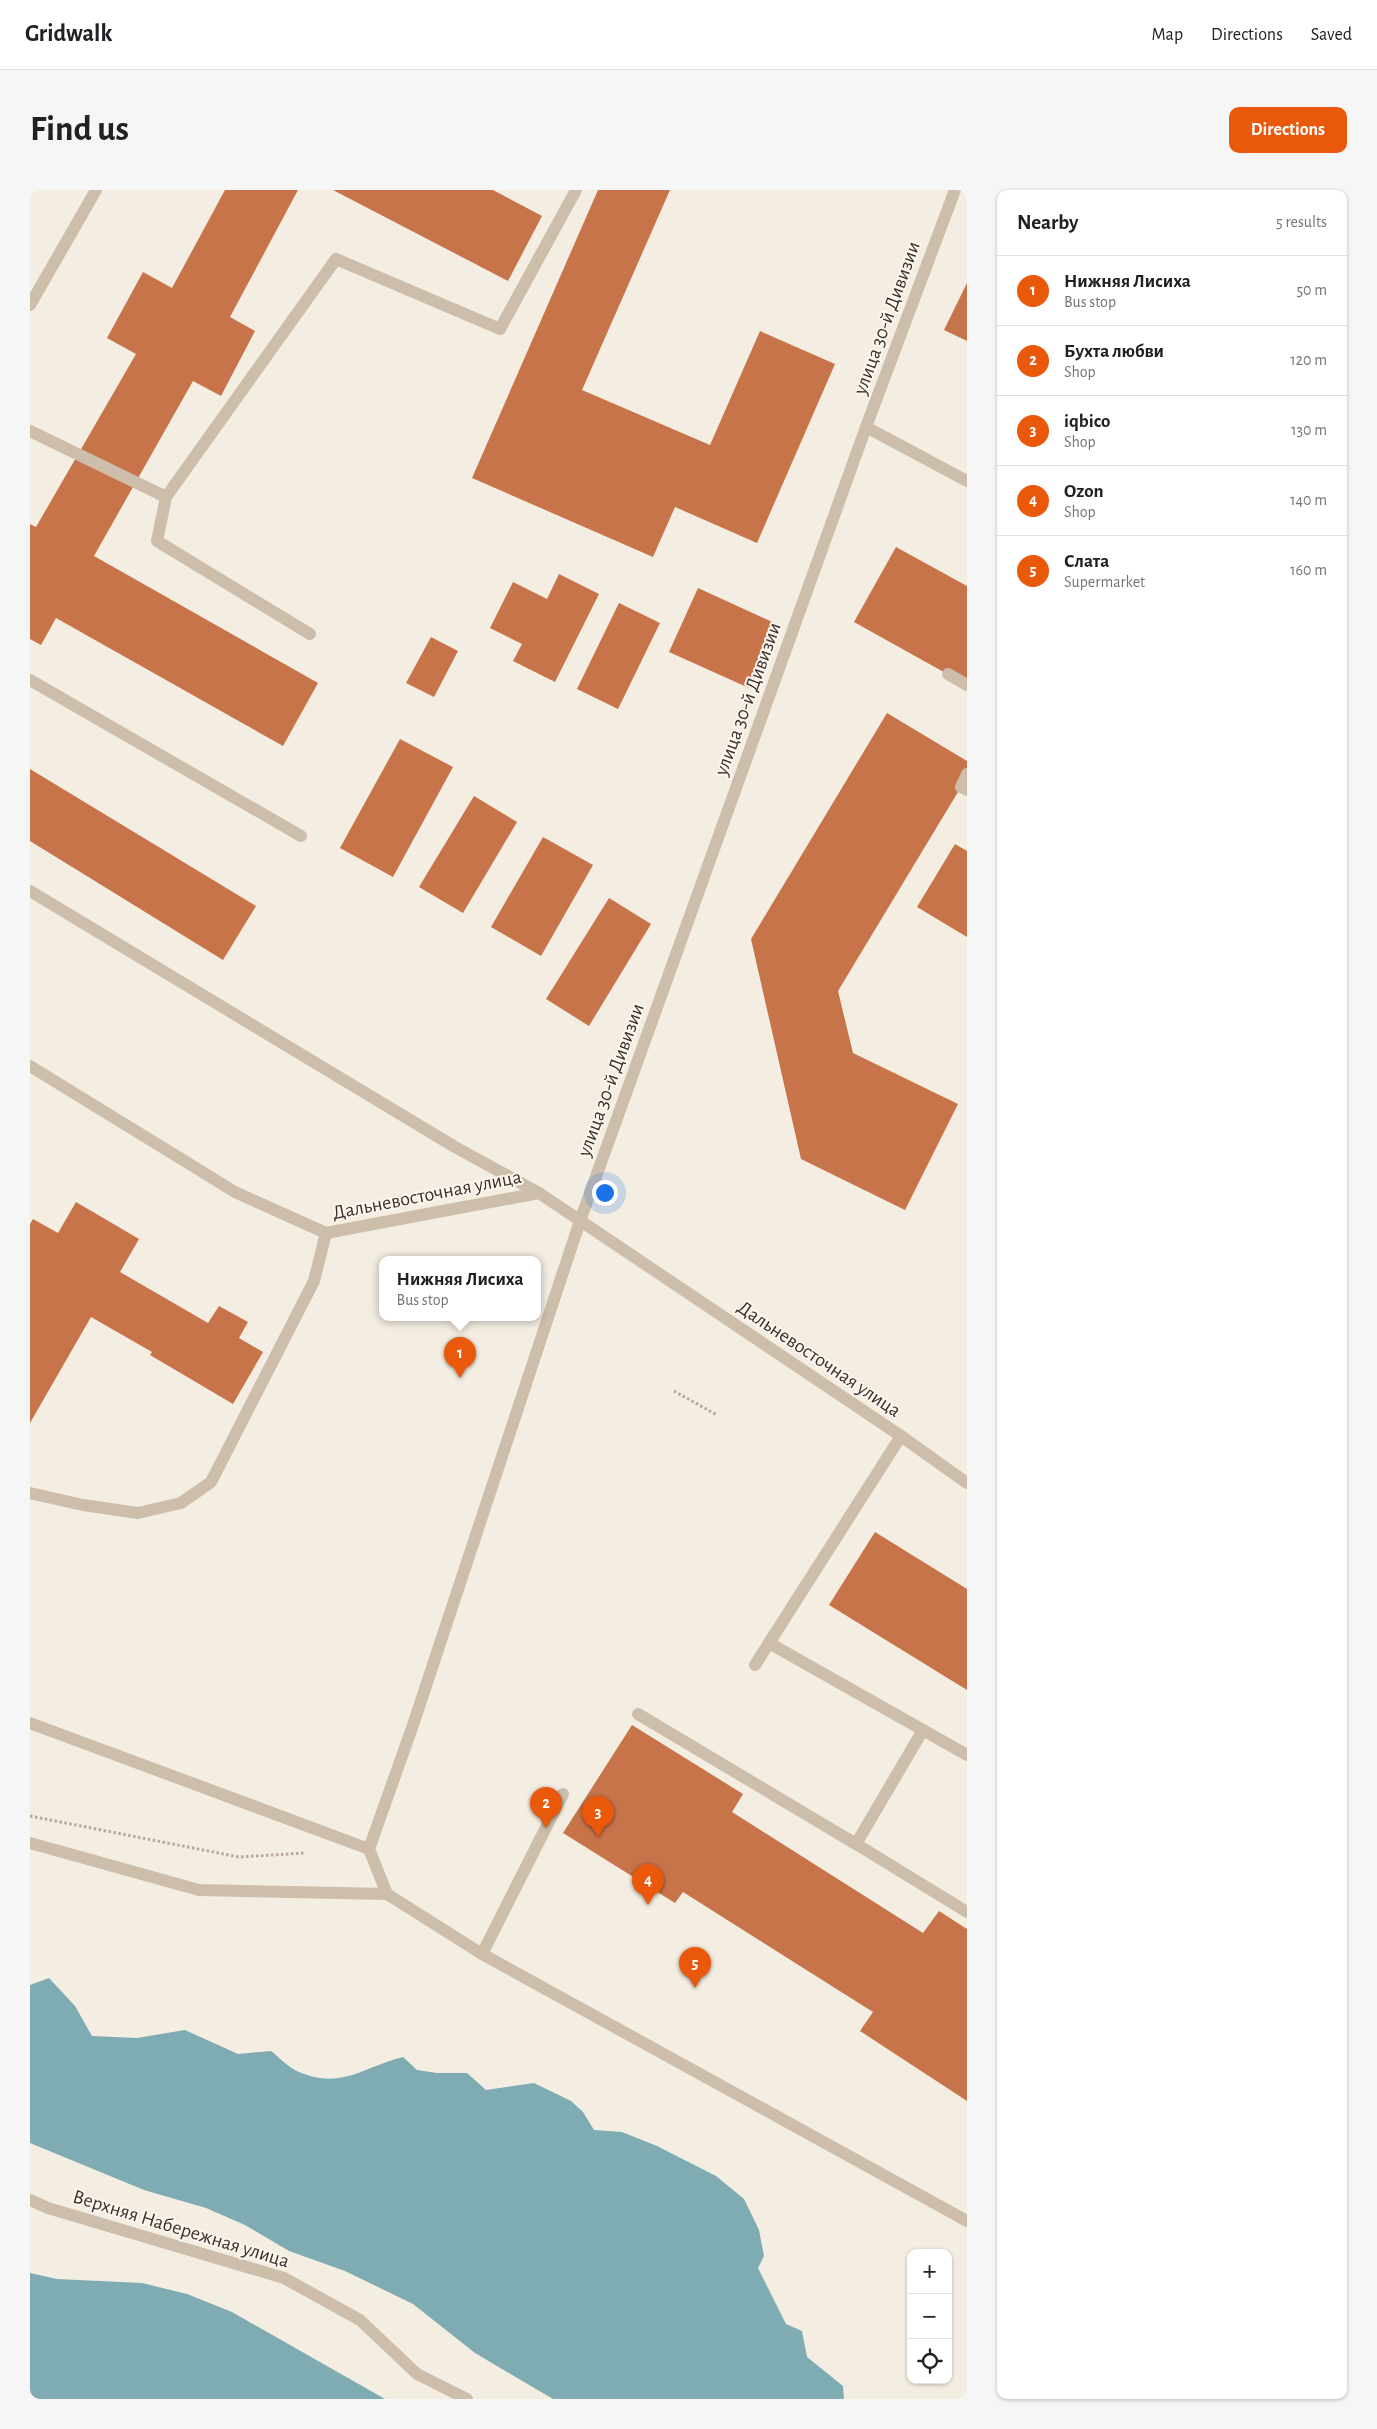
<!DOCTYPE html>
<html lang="en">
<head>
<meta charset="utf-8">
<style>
  body { margin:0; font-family:"Alegreya Sans",sans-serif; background:#f6f6f6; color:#202124 }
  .controls { position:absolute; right:15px; bottom:15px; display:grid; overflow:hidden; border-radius:10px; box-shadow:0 1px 4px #0004 }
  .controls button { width:45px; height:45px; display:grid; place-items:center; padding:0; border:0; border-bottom:1px solid #e0e0e0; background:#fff; color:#202124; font:25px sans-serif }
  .you { position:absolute; left:574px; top:1002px; width:18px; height:18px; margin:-12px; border:4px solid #fff; border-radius:50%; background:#1a73e8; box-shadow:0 0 0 8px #1a73e833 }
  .badge { display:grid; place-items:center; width:32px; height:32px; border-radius:50%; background:#ea580c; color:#fff; font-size:16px; font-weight:700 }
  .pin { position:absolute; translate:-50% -41px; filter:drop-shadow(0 1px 2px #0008) }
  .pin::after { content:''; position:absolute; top:26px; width:18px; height:15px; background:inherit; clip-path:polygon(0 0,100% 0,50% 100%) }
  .popup { position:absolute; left:349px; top:1066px; width:162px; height:65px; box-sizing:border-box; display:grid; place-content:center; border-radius:10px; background:#fff; filter:drop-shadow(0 1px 4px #0005); font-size:16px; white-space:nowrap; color:#757577 }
  .popup b { font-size:19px; color:#202124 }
  .popup::after { content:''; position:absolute; left:50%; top:100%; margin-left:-10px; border:10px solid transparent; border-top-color:#fff }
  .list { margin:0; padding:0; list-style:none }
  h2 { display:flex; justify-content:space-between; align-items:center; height:65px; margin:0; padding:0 20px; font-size:21px }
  h2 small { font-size:16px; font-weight:400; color:#757577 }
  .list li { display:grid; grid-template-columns:32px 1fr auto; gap:15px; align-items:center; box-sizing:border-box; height:70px; padding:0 20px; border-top:1px solid #e0e0e0 }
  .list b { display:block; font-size:19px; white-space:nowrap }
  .list p { margin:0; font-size:16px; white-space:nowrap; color:#757577 }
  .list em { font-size:16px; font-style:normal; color:#757577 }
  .icon { flex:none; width:28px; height:28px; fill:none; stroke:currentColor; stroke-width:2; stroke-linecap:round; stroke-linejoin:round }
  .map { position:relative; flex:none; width:937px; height:2209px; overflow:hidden; border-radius:10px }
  header { display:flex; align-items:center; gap:30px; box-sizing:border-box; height:70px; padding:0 25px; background:#fff; border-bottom:1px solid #e0e0e0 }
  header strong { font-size:24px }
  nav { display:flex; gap:28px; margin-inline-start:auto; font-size:18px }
  .intro { display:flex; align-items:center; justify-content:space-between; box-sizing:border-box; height:120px; padding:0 30px }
  h1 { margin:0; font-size:35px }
  .button { padding:12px 22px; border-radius:10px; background:#ea580c; color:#fff; font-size:18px; font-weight:700 }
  main { display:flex; gap:30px; padding:0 30px }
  aside { flex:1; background:#fff; border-radius:10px; box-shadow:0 1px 4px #0004 }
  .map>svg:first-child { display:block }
  .water { fill:#7fabb2 }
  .building { fill:#c8744b }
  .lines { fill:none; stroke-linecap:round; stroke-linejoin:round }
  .path { stroke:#b9a896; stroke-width:3; stroke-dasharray:2.5 2.5; stroke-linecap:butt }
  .minor { stroke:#cdbeac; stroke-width:12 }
  .labels { text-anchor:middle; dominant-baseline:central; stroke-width:4; stroke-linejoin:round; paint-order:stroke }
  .street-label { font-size:20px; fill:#3b312b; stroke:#fbf6ee }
</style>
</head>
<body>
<header>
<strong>Gridwalk</strong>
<nav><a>Map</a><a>Directions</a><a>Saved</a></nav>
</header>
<div class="intro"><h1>Find us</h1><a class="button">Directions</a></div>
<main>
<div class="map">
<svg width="937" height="2209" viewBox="0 0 937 2209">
  <rect width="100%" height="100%" fill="#f4ede1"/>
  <g class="water">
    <path d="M19,1788L45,1816L62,1846L107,1848L155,1840L208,1864L241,1861C250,1868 259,1878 269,1882C312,1900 333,1877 373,1867L387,1880L407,1883H437L456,1900L504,1893L541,1911L553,1922L564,1940L592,1942L627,1956L686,1986L714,2009L729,2040L734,2066L728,2078L756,2134L772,2141L777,2167L813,2196L814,2209H523L445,2163L383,2114L315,2081L259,2061L215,2035L176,2018L114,2000L0,1953V1795Z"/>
    <polygon points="0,2083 27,2089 112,2093 157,2104 202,2122 355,2209 0,2209"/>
  </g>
  <g class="building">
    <polygon points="195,0 268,0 200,127 225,141 191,206 163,191 64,366 288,493 253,556 26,428 11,455 0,449 0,334 6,337 106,164 77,148 113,82 142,98"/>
    <polygon points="303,0 463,0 512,26 478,91"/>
    <polygon points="568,0 640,0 552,200 680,255 730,141 805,174 727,353 645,317 623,367 442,288"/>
    <polygon points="937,93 937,151 914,140"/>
    <polygon points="866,357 937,396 937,495 824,432"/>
    <polygon points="529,384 569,404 525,492 483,471 492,454 460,438 483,392 517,409"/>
    <polygon points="668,398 749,435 719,498 639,462"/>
    <polygon points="589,413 630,433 588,519 547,499"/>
    <polygon points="401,447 428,461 404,507 376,493"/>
    <polygon points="857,523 937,571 937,587 808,801 823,863 928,914 875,1020 771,969 721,749"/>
    <polygon points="370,549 423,577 363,687 310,658"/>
    <polygon points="0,579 226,716 193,770 0,651"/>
    <polygon points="444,606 487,632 433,723 389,697"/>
    <polygon points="513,647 563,675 511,766 461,737"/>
    <polygon points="925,654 937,661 937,747 887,717"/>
    <polygon points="579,708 621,734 559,836 516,809"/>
    <polygon points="46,1012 109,1049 90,1082 178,1133 189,1116 218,1132 209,1148 233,1162 203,1214 120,1165 122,1162 61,1127 0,1233 0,1034 3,1029 28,1043"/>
    <polygon points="845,1342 937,1399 937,1500 799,1415"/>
    <polygon points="602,1535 713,1604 702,1622 893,1743 909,1721 937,1739 937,1911 830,1841 843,1822 653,1702 645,1713 533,1643"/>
  </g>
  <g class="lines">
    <g class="path">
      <polyline points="644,1201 687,1225"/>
      <polyline points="0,1626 209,1667 275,1663"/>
    </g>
    <g class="minor">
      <polyline points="0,115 66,0"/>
      <polyline points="836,237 937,291"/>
      <polyline points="0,241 136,307 127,351 280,444"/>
      <polyline points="136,307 306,69 470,139 546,0"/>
      <polyline points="918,484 937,495"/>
      <polyline points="0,490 271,646"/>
      <polyline points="937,584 931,597 937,600"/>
      <polyline points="0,701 425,957 509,1003"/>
      <polyline points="0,876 205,1002 296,1043 509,1003 871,1246 937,1293"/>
      <polyline points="0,1303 53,1315 108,1323 151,1313 181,1292 284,1091 296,1043"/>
      <polyline points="739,1453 937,1565"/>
      <polyline points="725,1475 871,1246"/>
      <polyline points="608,1524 826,1654"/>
      <polyline points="0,1533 339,1659"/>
      <polyline points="893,1540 826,1654 937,1722"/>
      <polyline points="0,1653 169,1700 357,1704 452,1764 937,2031"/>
      <polyline points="357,1704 339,1659 383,1535 550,1031 836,237 925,0"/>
      <polyline points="452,1764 533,1604"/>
      <polyline points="0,2010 18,2018 254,2088 330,2130 387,2184 437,2209"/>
    </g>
  </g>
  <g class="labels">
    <g class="street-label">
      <text transform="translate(857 128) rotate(-70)">улица 30-й Дивизии</text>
      <text transform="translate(718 509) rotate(-70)">улица 30-й Дивизии</text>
      <text transform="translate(581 890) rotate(-70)">улица 30-й Дивизии</text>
      <text transform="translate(397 1005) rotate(-11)">Дальневосточная улица</text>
      <text transform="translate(789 1169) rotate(34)">Дальневосточная улица</text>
      <text transform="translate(151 2039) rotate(17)">Верхняя Набережная улица</text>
    </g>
  </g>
</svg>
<div class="controls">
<button>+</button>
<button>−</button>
<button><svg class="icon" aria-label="locate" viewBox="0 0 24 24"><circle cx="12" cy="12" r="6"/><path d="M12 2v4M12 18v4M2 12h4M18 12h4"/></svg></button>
</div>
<div class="you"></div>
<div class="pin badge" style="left:430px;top:1188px">1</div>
<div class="popup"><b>Нижняя Лисиха</b>Bus stop</div>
<div class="pin badge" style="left:516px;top:1638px">2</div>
<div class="pin badge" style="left:568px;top:1647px">3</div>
<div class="pin badge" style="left:618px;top:1715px">4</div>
<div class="pin badge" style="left:665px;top:1798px">5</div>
</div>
<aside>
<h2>Nearby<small>5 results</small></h2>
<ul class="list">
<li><span class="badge">1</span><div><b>Нижняя Лисиха</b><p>Bus stop</p></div><em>50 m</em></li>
<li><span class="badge">2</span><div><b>Бухта любви</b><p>Shop</p></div><em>120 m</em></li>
<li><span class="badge">3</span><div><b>iqbico</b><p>Shop</p></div><em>130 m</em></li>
<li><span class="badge">4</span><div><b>Ozon</b><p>Shop</p></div><em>140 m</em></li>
<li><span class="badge">5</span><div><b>Слата</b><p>Supermarket</p></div><em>160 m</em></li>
</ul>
</aside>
</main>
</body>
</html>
